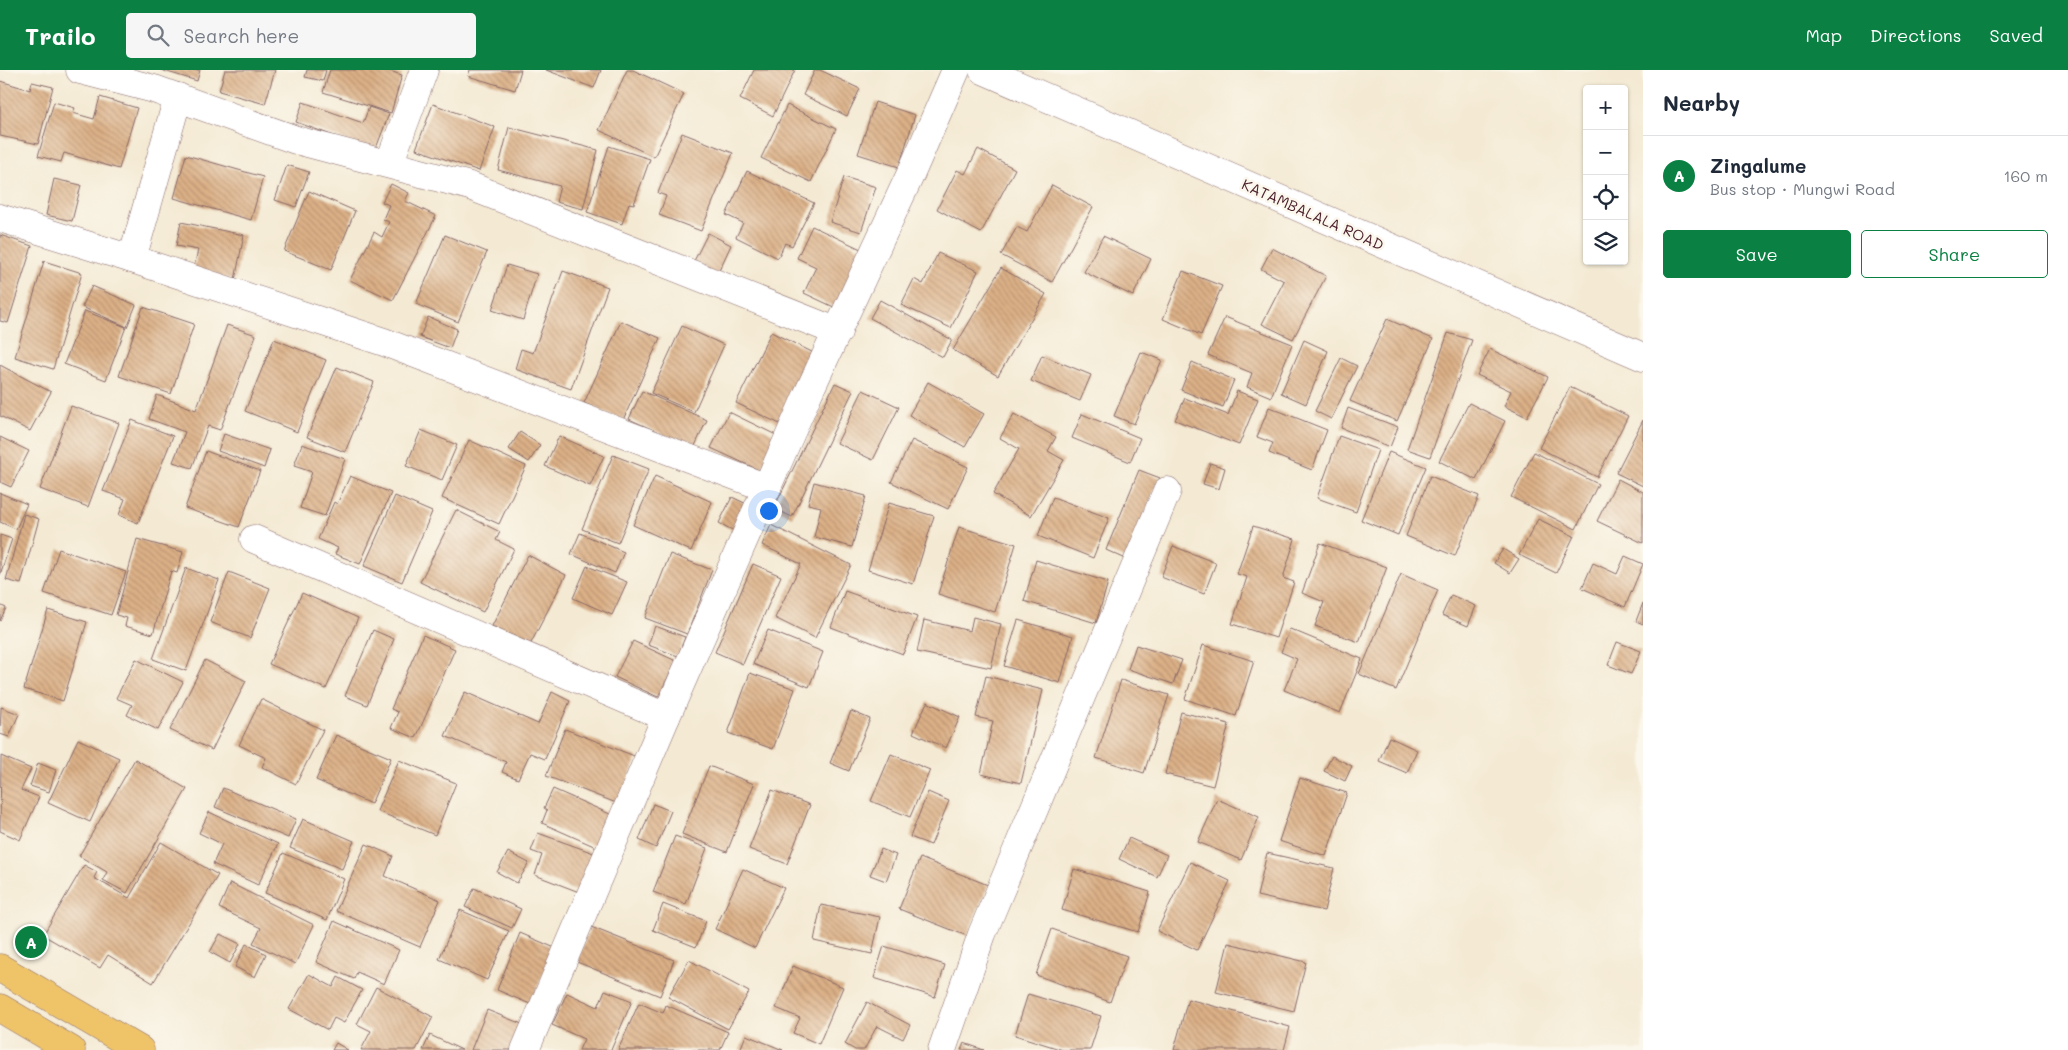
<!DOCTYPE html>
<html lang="en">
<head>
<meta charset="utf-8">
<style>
  body { margin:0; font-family:Mali,sans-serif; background:#f6f6f7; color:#1f2937 }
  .controls { position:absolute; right:15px; top:15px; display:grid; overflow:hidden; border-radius:5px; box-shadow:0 1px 4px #0004 }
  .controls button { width:45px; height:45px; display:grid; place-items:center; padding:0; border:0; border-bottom:1px solid #e0e1e3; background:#fff; color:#1f2937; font:25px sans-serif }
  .you { position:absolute; left:768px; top:440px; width:18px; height:18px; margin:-12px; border:4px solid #fff; border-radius:50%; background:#1a73e8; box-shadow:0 0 0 8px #1a73e833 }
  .badge { display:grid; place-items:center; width:32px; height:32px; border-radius:50%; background:#0b8043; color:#fff; font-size:16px; font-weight:700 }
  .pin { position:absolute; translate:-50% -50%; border:2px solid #fff; box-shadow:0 1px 5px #0006 }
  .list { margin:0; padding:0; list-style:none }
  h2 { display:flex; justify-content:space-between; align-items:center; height:65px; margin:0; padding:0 20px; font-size:21px }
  h2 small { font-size:16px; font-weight:400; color:#747a83 }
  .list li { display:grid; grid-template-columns:32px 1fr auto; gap:15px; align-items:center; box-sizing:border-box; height:80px; padding:0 20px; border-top:1px solid #e0e1e3 }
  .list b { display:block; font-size:19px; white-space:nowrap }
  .list p { margin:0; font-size:16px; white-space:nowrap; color:#747a83 }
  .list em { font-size:16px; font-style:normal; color:#747a83 }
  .actions { display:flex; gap:10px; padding:15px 20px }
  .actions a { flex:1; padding:11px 0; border:1px solid #0b8043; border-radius:5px; text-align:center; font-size:18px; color:#0b8043 }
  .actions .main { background:#0b8043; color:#fff }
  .icon { flex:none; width:28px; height:28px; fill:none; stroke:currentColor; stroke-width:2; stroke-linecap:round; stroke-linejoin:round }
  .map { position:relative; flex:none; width:1643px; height:980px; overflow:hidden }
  header { display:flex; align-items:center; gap:30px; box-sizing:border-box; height:70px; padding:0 25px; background:#0b8043; color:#fff }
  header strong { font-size:24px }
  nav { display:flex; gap:28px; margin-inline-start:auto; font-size:18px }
  .search { width:350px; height:45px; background:#f6f6f7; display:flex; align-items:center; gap:12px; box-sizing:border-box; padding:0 18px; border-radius:5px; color:#747a83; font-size:19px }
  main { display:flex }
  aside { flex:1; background:#fff }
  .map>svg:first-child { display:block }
  .building { fill:url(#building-back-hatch) }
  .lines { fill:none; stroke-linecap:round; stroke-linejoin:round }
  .minor-casing { stroke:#866666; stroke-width:29 }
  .major-casing { stroke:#866666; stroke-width:29 }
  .minor { stroke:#fff; stroke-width:28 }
  .major { stroke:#efc469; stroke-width:28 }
  .labels { text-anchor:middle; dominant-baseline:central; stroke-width:5; stroke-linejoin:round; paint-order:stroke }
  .street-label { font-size:15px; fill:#4a1f2b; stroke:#fbf7ec }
</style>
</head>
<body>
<header>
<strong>Trailo</strong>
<div class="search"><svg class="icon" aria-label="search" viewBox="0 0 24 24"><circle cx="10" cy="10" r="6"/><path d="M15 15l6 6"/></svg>Search here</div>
<nav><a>Map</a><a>Directions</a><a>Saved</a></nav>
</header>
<main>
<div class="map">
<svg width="1643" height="980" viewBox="0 0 1643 980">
  <defs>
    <pattern id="building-back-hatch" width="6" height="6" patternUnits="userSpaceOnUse" patternTransform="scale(1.25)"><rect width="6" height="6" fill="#dcb187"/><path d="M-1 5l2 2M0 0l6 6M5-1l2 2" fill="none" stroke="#b48f6f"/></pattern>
  </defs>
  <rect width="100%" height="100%" fill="#fbf7ec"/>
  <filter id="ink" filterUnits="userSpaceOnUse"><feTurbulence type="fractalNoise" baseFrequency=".02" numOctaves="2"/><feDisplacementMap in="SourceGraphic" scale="10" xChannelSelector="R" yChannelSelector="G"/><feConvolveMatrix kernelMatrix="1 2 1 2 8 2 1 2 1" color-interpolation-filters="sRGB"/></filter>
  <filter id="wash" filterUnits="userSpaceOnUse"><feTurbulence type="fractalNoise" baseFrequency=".0096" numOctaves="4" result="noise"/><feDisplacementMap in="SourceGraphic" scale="20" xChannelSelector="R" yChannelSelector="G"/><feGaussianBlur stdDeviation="1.12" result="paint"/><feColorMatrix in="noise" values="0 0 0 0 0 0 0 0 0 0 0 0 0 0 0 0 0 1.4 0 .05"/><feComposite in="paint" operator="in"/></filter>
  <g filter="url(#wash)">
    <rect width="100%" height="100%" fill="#f4ead4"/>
    <g id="blocks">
      <g class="building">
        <polygon points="161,0 200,0 197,11"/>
        <polygon points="225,0 275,0 265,34 219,21"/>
        <polygon points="307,0 326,0 323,11 305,7"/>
        <polygon points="330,0 386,0 402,5 391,43 323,22"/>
        <polygon points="470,0 521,0 515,20 468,6"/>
        <polygon points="546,0 601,0 594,18"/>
        <polygon points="627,0 633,0 684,24 654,87 599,60"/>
        <polygon points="754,0 795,0 773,46 740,29"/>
        <polygon points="815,0 820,0 860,19 847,46 803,25"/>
        <polygon points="0,11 30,20 32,12 53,17 38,74 0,66"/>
        <polygon points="100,27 137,38 119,99 64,83 61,92 38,86 54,32 75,38 73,43 94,49"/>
        <polygon points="303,32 363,53 369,37 389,44 375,81 296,52"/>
        <polygon points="875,32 915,45 899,97 858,84"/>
        <polygon points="433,34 495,57 479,101 416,79"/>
        <polygon points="787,35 836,59 811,112 761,88"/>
        <polygon points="509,57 598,80 583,139 556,132 560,116 498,100"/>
        <polygon points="682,63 733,83 701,161 659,145 666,126 658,123"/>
        <polygon points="609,76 650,89 634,134 629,133 622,154 587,142"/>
        <polygon points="978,79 1015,99 981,163 937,139 957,100 965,104"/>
        <polygon points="186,85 263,107 251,150 174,128"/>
        <polygon points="287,95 309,102 296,137 275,130"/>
        <polygon points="747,101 814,133 792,176 785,173 778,188 736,167 743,153 726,145"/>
        <polygon points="844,107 876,117 861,162 830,152"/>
        <polygon points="54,109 81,115 72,151 46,145"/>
        <polygon points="391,114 409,123 405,131 436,146 393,230 350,210 374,162 382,167 389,152 383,149 389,135 382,132"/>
        <polygon points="1052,115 1093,137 1052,212 1001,185 1017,157 1027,162"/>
        <polygon points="309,121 355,141 331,200 284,181"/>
        <polygon points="181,152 244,165 235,210 193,201 198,180 176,176"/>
        <polygon points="812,156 863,180 836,238 804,223 816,197 797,188"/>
        <polygon points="708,163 731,175 717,205 693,193"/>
        <polygon points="0,165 32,176 8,253 0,251"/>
        <polygon points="445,165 487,182 458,252 416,234"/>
        <polygon points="1103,166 1151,189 1133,226 1084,202"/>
        <polygon points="1272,178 1326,206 1293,269 1262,254 1284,211 1261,199"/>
        <polygon points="938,183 978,201 951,258 901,235 914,209 923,214"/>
        <polygon points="44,191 82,203 53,299 15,287"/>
        <polygon points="507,195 537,204 523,250 492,240"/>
        <polygon points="1001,198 1046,224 998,306 953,280"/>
        <polygon points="563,201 608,217 571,319 515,299 521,279 533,283"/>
        <polygon points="1183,201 1222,216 1201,265 1163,249"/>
        <polygon points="92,216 136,235 127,257 82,237"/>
        <polygon points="880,230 952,270 943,287 870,248"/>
        <polygon points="143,237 194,254 171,324 119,306"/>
        <polygon points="85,241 126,257 106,310 64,294"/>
        <polygon points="428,247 457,259 450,278 420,267"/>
        <polygon points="1225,247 1292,274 1271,327 1247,317 1252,303 1208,285"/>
        <polygon points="1387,249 1433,269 1397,351 1350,331"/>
        <polygon points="621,251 660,268 623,350 584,333"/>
        <polygon points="227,255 256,265 220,360 208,356 192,398 173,392 185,362 149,349 157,325 196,340"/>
        <polygon points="682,256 724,275 694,342 651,323"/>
        <polygon points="771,262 814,283 780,354 736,333"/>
        <polygon points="1448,263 1472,270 1430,387 1407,379"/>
        <polygon points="274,269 326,290 297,362 245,341"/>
        <polygon points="1304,270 1328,281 1306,334 1281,323"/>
        <polygon points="1490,279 1548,307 1527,347 1504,336 1511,321 1477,305"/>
        <polygon points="1141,282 1162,290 1134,354 1114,346"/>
        <polygon points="1042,285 1091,305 1080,331 1031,311"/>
        <polygon points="1341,288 1357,296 1331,349 1315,341"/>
        <polygon points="1192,292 1234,310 1223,337 1181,320"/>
        <polygon points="0,295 51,322 30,361 0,346"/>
        <polygon points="337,297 374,312 345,382 307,367"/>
        <polygon points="928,312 984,344 965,377 909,345"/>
        <polygon points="835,313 853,321 792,447 774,438"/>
        <polygon points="1570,317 1628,346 1597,407 1539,378"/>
        <polygon points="863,320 899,337 873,390 837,373"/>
        <polygon points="642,321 707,350 694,378 629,349"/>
        <polygon points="1237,321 1258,329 1239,375 1175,350 1185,328 1228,345"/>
        <polygon points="1469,333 1505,351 1476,410 1439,391"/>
        <polygon points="71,336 119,353 88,437 40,419"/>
        <polygon points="1269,337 1327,360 1312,400 1269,383 1273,373 1257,367"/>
        <polygon points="1348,338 1398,357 1390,377 1341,358"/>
        <polygon points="729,342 778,366 761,401 711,378"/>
        <polygon points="1014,344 1056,367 1048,381 1064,390 1031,446 993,424 1019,379 1000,368"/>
        <polygon points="1082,344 1140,368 1130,392 1072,368"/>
        <polygon points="132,350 173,366 138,453 119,445 125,429 103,421"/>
        <polygon points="1643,350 1643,416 1616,403"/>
        <polygon points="421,360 457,375 442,410 406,396"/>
        <polygon points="520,362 540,375 529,392 509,379"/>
        <polygon points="224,364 270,380 264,398 218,381"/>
        <polygon points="559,366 604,386 590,416 545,396"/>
        <polygon points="1339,366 1378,380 1356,442 1317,428"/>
        <polygon points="0,367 29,381 11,417 0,412"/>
        <polygon points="469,370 526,396 499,454 442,428"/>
        <polygon points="912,370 968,397 948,439 891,412"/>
        <polygon points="302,374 345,389 325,446 300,438 312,402 294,396"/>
        <polygon points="206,381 260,401 239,457 185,438"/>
        <polygon points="1389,382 1426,397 1398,465 1361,450"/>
        <polygon points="1534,382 1598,414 1576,459 1511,427"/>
        <polygon points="613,385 649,399 618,473 582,459"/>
        <polygon points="1210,393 1225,398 1219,419 1203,414"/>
        <polygon points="1139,400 1160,408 1126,489 1106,480"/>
        <polygon points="350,406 391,423 360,494 335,484 338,478 318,469 334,432 337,434"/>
        <polygon points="655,406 712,432 691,481 633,455"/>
        <polygon points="1430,406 1479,426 1455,486 1406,466"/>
        <polygon points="1618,409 1643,422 1643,473 1597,451"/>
        <polygon points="814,412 866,426 852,477 814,467 821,437 808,434"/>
        <polygon points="0,423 27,434 16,459 0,452"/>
        <polygon points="395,426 432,442 402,512 364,496"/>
        <polygon points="732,427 753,437 740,464 719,453"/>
        <polygon points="1053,427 1109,448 1093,488 1038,466"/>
        <polygon points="889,433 934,446 913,514 868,500"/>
        <polygon points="456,440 500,462 496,470 514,479 483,542 420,512"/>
        <polygon points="24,444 39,449 21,514 6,510"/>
        <polygon points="1538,449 1574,466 1556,503 1519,485"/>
        <polygon points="771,455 851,495 815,568 775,548 801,494 762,475"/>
        <polygon points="1253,456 1295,469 1283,508 1294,512 1276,568 1232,554 1247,507 1237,504"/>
        <polygon points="959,457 1016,474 995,542 938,524"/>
        <polygon points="580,463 624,482 615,503 571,484"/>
        <polygon points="0,465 12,469 0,505"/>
        <polygon points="137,469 183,482 177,503 171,501 153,564 125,556 127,548 116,545"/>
        <polygon points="1320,473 1387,497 1359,572 1315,556 1324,532 1302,523"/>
        <polygon points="1173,476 1216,493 1204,524 1161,507"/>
        <polygon points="59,479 126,502 111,545 44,523"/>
        <polygon points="1503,479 1519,489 1510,503 1494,493"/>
        <polygon points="670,484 712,500 687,564 645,548"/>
        <polygon points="528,485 566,505 530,575 492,556"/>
        <polygon points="1625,486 1643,494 1625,537 1582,518 1593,493 1617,504"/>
        <polygon points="1036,490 1108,512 1096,553 1024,531"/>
        <polygon points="753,494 781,506 743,594 715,582"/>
        <polygon points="587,496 627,512 612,545 573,528"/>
        <polygon points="186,498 219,510 186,601 153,589"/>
        <polygon points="229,502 270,518 250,568 210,552"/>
        <polygon points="1401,504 1438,520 1396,620 1359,604"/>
        <polygon points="845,521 917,547 903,584 831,557"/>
        <polygon points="302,523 358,548 326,619 269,594"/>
        <polygon points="1451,525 1476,536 1468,556 1442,545"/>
        <polygon points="1643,533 1643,554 1636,551"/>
        <polygon points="0,535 6,538 0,551"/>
        <polygon points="48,540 87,552 63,631 24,619"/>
        <polygon points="973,547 1001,554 991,598 917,582 924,550 970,561"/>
        <polygon points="1018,550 1073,566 1060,613 1004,596"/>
        <polygon points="655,556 685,567 678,586 648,575"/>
        <polygon points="1290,559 1362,589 1340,643 1284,620 1297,589 1281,582"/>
        <polygon points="373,560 394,569 367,635 345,626"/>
        <polygon points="768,560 823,582 809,617 753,594"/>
        <polygon points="423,565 455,579 416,668 391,658 398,642 391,639"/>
        <polygon points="633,571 676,591 658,627 615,607"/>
        <polygon points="1617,572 1641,581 1631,604 1608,595"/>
        <polygon points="1136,575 1182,590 1173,614 1128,599"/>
        <polygon points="1203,575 1254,591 1236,646 1185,629"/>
        <polygon points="136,589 183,612 158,660 127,645 132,635 116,628"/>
        <polygon points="205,590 246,611 212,680 170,660"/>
        <polygon points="750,603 795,619 773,679 728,663"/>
        <polygon points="986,606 1043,620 1021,713 981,704 993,651 976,647"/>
        <polygon points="1121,610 1169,625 1144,703 1096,688"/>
        <polygon points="465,622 538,654 552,622 570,631 545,689 530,683 518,709 502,702 506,692 445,666"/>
        <polygon points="261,629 323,660 296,714 262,697 266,688 239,675"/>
        <polygon points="927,632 960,647 946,678 913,663"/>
        <polygon points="1,637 19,644 9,667 0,664"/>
        <polygon points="851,641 870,649 849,701 830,693"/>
        <polygon points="1181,642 1229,654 1213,716 1165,704"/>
        <polygon points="565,659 637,687 619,734 546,706"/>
        <polygon points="336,665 391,688 371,734 316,710"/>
        <polygon points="1389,667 1417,680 1407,703 1379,691"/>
        <polygon points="78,669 119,688 90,752 48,733"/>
        <polygon points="891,684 930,700 910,747 871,731"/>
        <polygon points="1,686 31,699 21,720 39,727 20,770 0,761"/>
        <polygon points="1332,686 1352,696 1345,711 1324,701"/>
        <polygon points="135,689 187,719 127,823 103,810 107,802 79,786"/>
        <polygon points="399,690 456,713 435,765 377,741"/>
        <polygon points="38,693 56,700 49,722 30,716"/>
        <polygon points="709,696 754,714 727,782 682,764"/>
        <polygon points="1300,708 1347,723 1326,786 1279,771"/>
        <polygon points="223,718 296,749 288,768 215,737"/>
        <polygon points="553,719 619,748 605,781 542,753 547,740 544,738"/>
        <polygon points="772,720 810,735 787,794 749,779"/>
        <polygon points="928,722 949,731 931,775 910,767"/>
        <polygon points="1217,729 1259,747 1241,790 1198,772"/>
        <polygon points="653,734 671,741 656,778 639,770"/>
        <polygon points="209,742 278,774 258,815 213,794 222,774 199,763"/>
        <polygon points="303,749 354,771 342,799 290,778"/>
        <polygon points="538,763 602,786 579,822 535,805 542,785 531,781"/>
        <polygon points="675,766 707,778 686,834 653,822"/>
        <polygon points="1129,768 1167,785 1157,807 1119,789"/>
        <polygon points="161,772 218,805 153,913 108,885 100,898 43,865 84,795 97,802 94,808 129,828"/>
        <polygon points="366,774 393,786 385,806 440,830 420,877 336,841"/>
        <polygon points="881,779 896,785 886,811 870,805"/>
        <polygon points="508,782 529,793 517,813 497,802"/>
        <polygon points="283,783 344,809 327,850 265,823"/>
        <polygon points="1267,783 1334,798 1324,841 1257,826"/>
        <polygon points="920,788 988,815 967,866 899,839"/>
        <polygon points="1190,792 1230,811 1197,880 1157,861"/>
        <polygon points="743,799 784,818 755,878 715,859"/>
        <polygon points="1074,799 1150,822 1138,862 1062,840"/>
        <polygon points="230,813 314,855 295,894 253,873 261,858 219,838"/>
        <polygon points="474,818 521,839 512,858 465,837"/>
        <polygon points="663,834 706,851 696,877 653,860"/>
        <polygon points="821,835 880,847 872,884 814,871"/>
        <polygon points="460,840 509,861 487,910 439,889"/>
        <polygon points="334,851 399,880 384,914 357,902 354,909 316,892"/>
        <polygon points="591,857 674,890 660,926 577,892"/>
        <polygon points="1052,859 1127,886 1110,932 1036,905"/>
        <polygon points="520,863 555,878 530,934 497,920"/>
        <polygon points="220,864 240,874 230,893 210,882"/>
        <polygon points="1228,873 1306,892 1294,941 1216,922"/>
        <polygon points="246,874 266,884 255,907 235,897"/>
        <polygon points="884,876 945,895 935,927 874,908"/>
        <polygon points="689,890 749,922 728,959 668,927"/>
        <polygon points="793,896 843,917 819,974 793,963 800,948 776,938"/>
        <polygon points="309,904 333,917 338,907 362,920 344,953 334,948 328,960 289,939"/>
        <polygon points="376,917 433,947 416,980 361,980 371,961 357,954"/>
        <polygon points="605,920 632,931 611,980 579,980 584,969 552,955 567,923 598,937"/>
        <polygon points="1028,924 1101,946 1090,980 1063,980 1015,965"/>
        <polygon points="1188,929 1290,957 1284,980 1174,980"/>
        <polygon points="867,932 910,955 903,969 877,956 864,980 855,980 845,974"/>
        <polygon points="639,933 663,943 666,935 728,962 720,980 618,980"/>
        <polygon points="487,940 522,954 511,980 471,980"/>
        <polygon points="430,965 462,980 423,980"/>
        <polygon points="746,965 783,980 740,980"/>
        <polygon points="336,973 348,980 332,980"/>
        <polygon points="964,973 984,980 961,980"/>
      </g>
    </g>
  </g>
  <g filter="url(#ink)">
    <use href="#blocks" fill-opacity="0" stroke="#866666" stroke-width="1"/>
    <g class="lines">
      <defs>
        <g id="minor">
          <polyline points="80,0 154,19 296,70 470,116 838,262"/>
          <polyline points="983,0 1643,287"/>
          <polyline points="178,27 132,189 384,272 767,418"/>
          <polyline points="389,94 424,0"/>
          <polyline points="0,148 132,189"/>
          <polyline points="254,469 666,647"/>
          <polyline points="525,980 666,647 807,326 912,101 956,0"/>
          <polyline points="942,980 982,864 1167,421"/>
        </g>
        <g id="major">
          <polyline points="0,898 140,980"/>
          <polyline points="0,938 71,980"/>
        </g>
      </defs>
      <use href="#minor" class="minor-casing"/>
      <use href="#major" class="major-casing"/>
      <use href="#minor" class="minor"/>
      <use href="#major" class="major"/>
    </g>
  </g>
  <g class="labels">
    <g class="street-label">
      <text transform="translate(1313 144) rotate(24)">KATAMBALALA ROAD</text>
    </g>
  </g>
</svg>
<div class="controls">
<button>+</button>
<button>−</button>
<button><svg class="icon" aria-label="locate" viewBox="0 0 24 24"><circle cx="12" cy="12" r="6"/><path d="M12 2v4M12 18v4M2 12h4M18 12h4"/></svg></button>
<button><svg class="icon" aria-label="layers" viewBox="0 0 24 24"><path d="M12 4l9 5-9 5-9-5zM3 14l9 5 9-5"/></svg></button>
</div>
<div class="you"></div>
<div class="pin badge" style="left:31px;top:872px">A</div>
</div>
<aside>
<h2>Nearby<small></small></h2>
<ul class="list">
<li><span class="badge">A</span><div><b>Zingalume</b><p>Bus stop · Mungwi Road</p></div><em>160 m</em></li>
</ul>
<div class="actions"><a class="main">Save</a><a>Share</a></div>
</aside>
</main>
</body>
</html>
